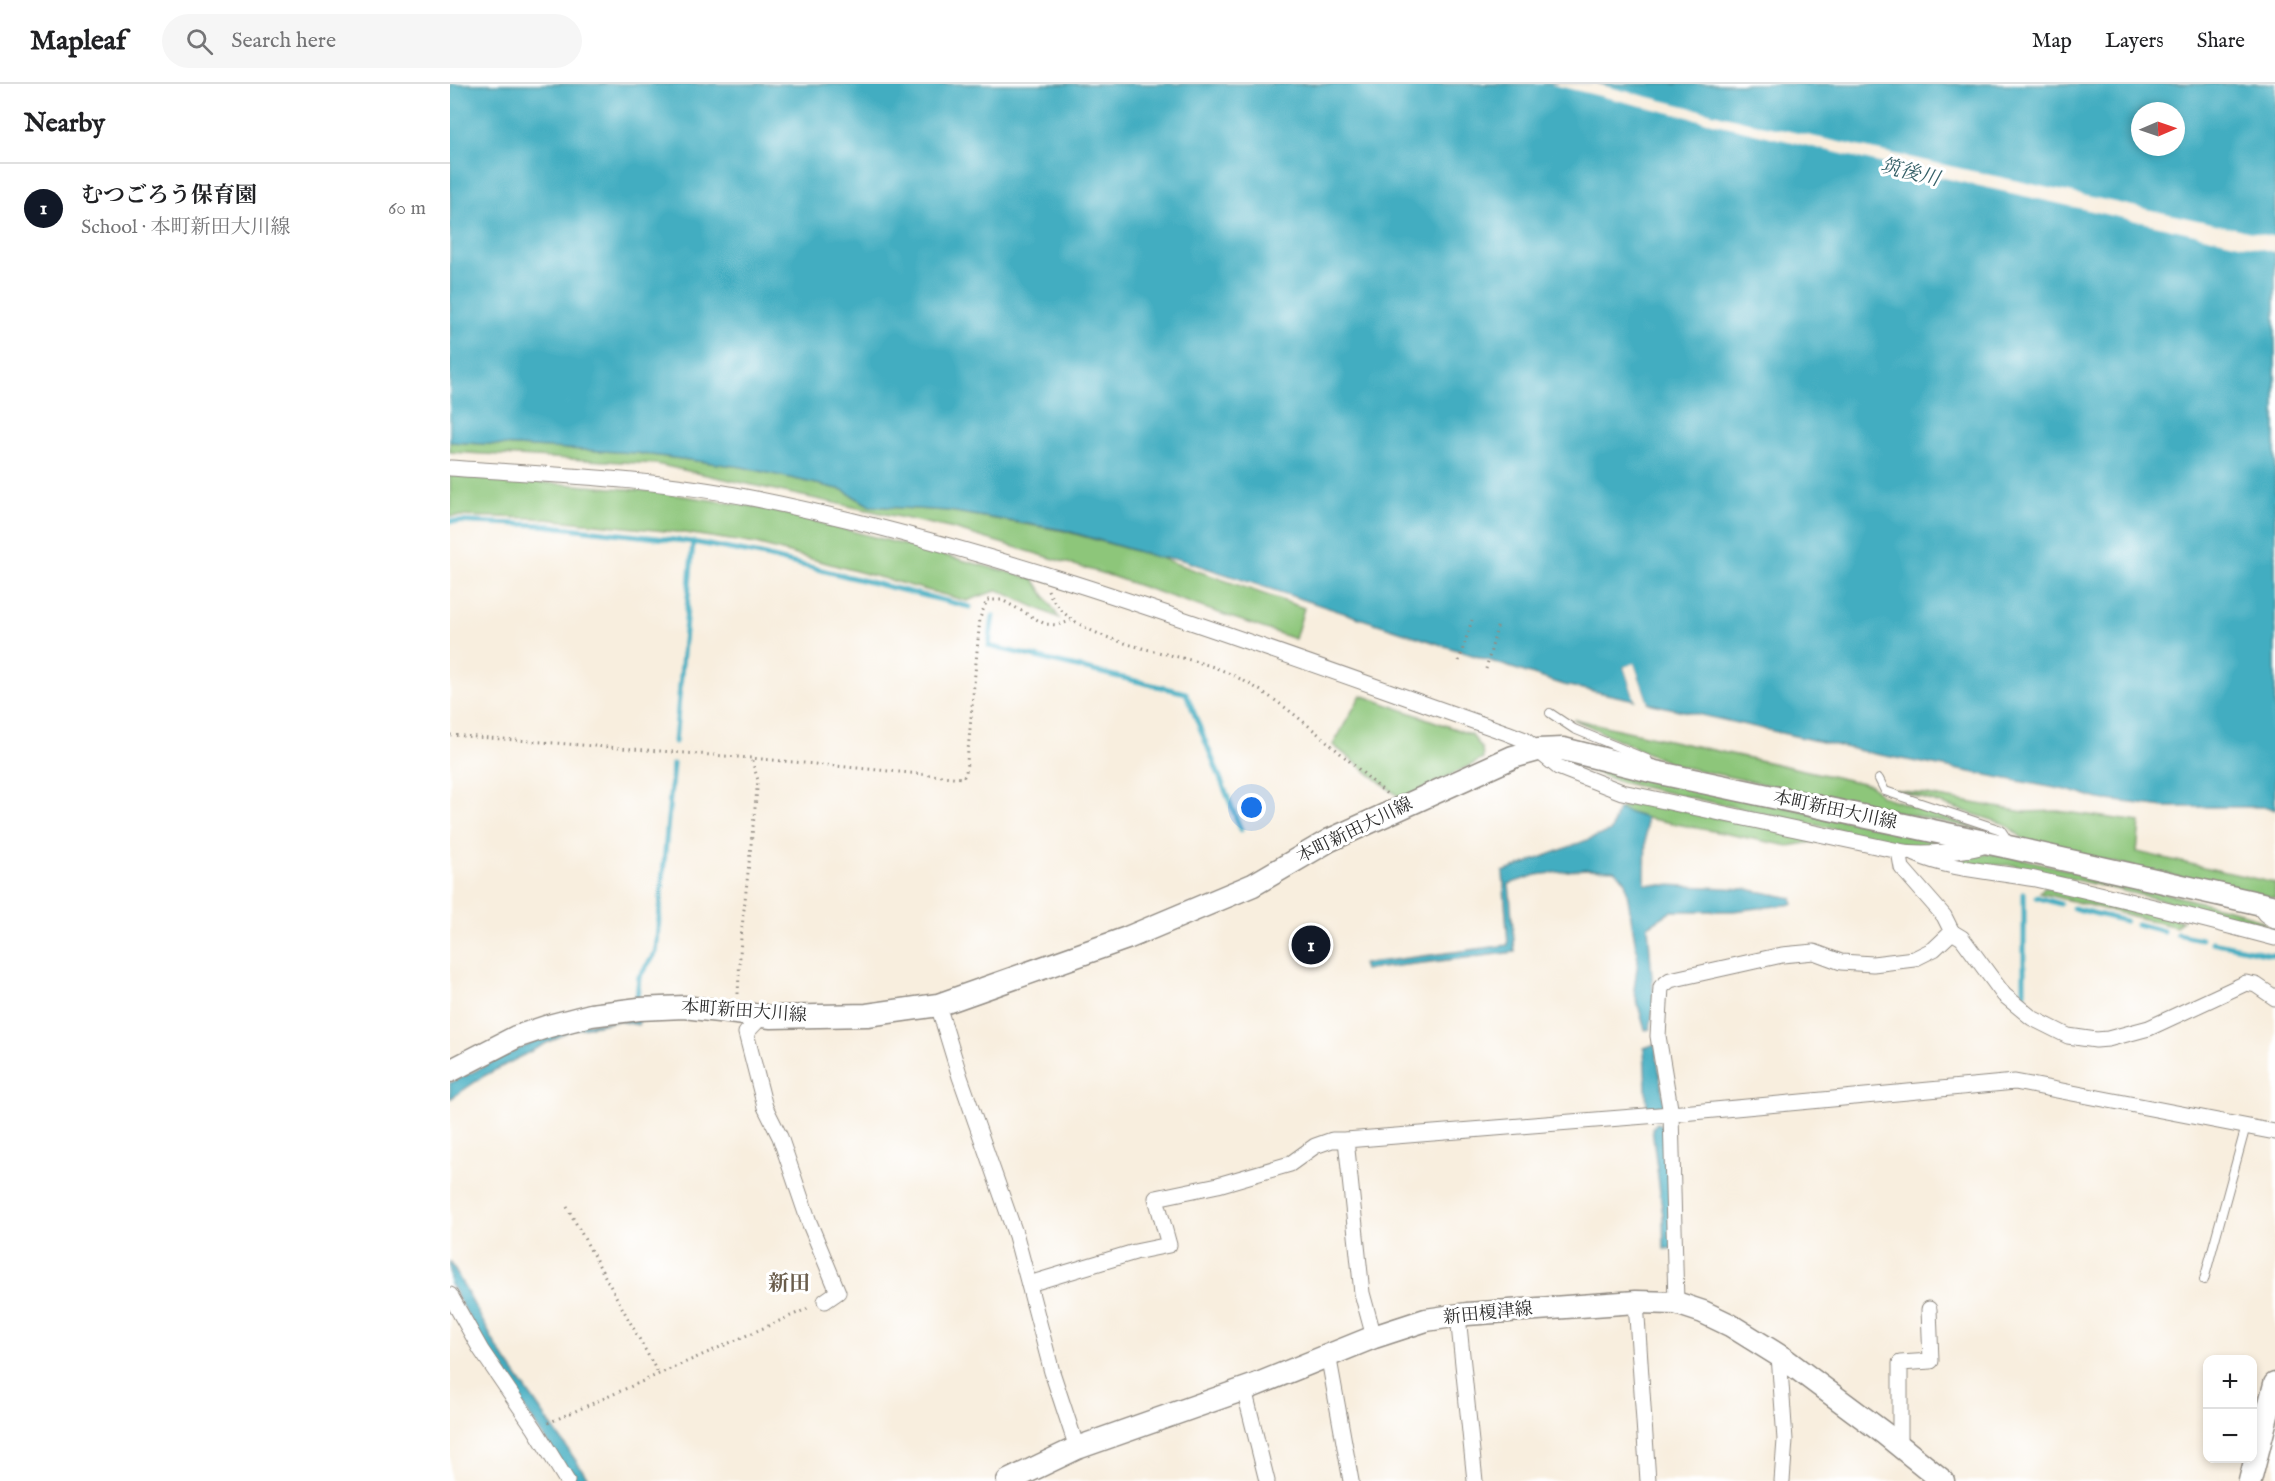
<!DOCTYPE html>
<html lang="en">
<head>
<meta charset="utf-8">
<style>
  body { margin:0; font-family:"IM FELL English","Noto Serif JP",serif; background:#f6f6f6; color:#202124 }
  .controls { position:absolute; right:18px; bottom:18px; display:grid; overflow:hidden; border-radius:12px; box-shadow:0 3px 9px #0003 }
  .controls button { width:54px; height:54px; display:grid; place-items:center; padding:0; border:0; border-bottom:2px solid #e0e0e0; background:#fff; color:#202124; font:30px sans-serif }
  .compass { position:absolute; left:1681px; top:18px; width:54px; height:54px; border-radius:50%; background:#fff; box-shadow:0 3px 9px #0003; rotate:88deg }
  .you { position:absolute; left:802px; top:724px; width:21px; height:21px; margin:-15px; border:4px solid #fff; border-radius:50%; background:#1a73e8; box-shadow:0 0 0 9px #1a73e833 }
  .badge { display:grid; place-items:center; width:39px; height:39px; border-radius:50%; background:#111827; color:#fff; font-size:20px; font-weight:700 }
  .pin { position:absolute; translate:-50% -50%; border:3px solid #fff; box-shadow:0 2px 6px #0006 }
  .list { margin:0; padding:0; list-style:none }
  h2 { display:flex; justify-content:space-between; align-items:center; height:78px; margin:0; padding:0 24px; font-size:26px }
  h2 small { font-size:20px; font-weight:400; color:#757577 }
  .list li { display:grid; grid-template-columns:39px 1fr auto; gap:18px; align-items:center; box-sizing:border-box; height:90px; padding:0 24px; border-top:2px solid #e0e0e0 }
  .list b { display:block; font-size:22px; white-space:nowrap }
  .list p { margin:0; font-size:20px; white-space:nowrap; color:#757577 }
  .list em { font-size:20px; font-style:normal; color:#757577 }
  .icon { flex:none; width:33px; height:33px; fill:none; stroke:currentColor; stroke-width:2; stroke-linecap:round; stroke-linejoin:round }
  .map { position:relative; flex:none; width:1825px; height:1397px; overflow:hidden }
  header { display:flex; align-items:center; gap:36px; box-sizing:border-box; height:84px; padding:0 30px; background:#fff; border-bottom:2px solid #e0e0e0 }
  header strong { font-size:28px }
  nav { display:flex; gap:33px; margin-inline-start:auto; font-size:21px }
  .search { width:420px; height:54px; background:#f6f6f6; display:flex; align-items:center; gap:15px; box-sizing:border-box; padding:0 21px; border-radius:33px; color:#757577; font-size:22px }
  main { display:flex }
  aside { flex:1; background:#fff }
  .map>svg:first-child { display:block }
  .green { fill:#8dc67a; stroke:#5c7852; stroke-width:1.5 }
  .water { fill:#42adc1; stroke:#366c76; stroke-width:1.5; fill-rule:evenodd }
  .pier { fill:#f8eede }
  .lines { fill:none; stroke-linecap:round; stroke-linejoin:round }
  .stream { stroke:#42adc1; stroke-width:5 }
  .lane-casing { stroke:#928c84; stroke-width:10 }
  .street-casing { stroke:#928c84; stroke-width:17 }
  .secondary-casing { stroke:#928c84; stroke-width:25 }
  .path { stroke:#928c84; stroke-width:3; stroke-dasharray:1.5 4.5; stroke-linecap:butt }
  .lane { stroke:#fff; stroke-width:8 }
  .street { stroke:#fff; stroke-width:15 }
  .secondary { stroke:#fff; stroke-width:22 }
  .labels { text-anchor:middle; dominant-baseline:central; stroke-width:6; stroke-linejoin:round; paint-order:stroke }
  .street-label { font-size:18px; fill:#2b2b2b; stroke:#fff }
  .water-label { font-size:20px; font-style:italic; fill:#345f67; stroke:#fff }
  .quarter-label { font-size:21px; font-weight:bold; fill:#6a5d4c; stroke:#fff }
</style>
</head>
<body>
<header>
<strong>Mapleaf</strong>
<div class="search"><svg class="icon" aria-label="search" viewBox="0 0 24 24"><circle cx="10" cy="10" r="6"/><path d="M15 15l6 6"/></svg>Search here</div>
<nav><a>Map</a><a>Layers</a><a>Share</a></nav>
</header>
<main>
<aside>
<h2>Nearby<small></small></h2>
<ul class="list">
<li><span class="badge">1</span><div><b>むつごろう保育園</b><p>School · 本町新田大川線</p></div><em>60 m</em></li>
</ul>
</aside>
<div class="map">
<svg width="1825" height="1397" viewBox="0 0 1825 1397">
  <rect width="100%" height="100%" fill="#fff"/>
  <filter id="ink" filterUnits="userSpaceOnUse"><feTurbulence type="fractalNoise" baseFrequency=".0167" numOctaves="2"/><feDisplacementMap in="SourceGraphic" scale="12" xChannelSelector="R" yChannelSelector="G"/><feConvolveMatrix kernelMatrix="1 2 1 2 8 2 1 2 1" color-interpolation-filters="sRGB"/></filter>
  <filter id="wash" filterUnits="userSpaceOnUse"><feTurbulence type="fractalNoise" baseFrequency=".008" numOctaves="4" result="noise"/><feDisplacementMap in="SourceGraphic" scale="24" xChannelSelector="R" yChannelSelector="G"/><feGaussianBlur stdDeviation="1.35" result="paint"/><feColorMatrix in="noise" values="0 0 0 0 0 0 0 0 0 0 0 0 0 0 0 0 0 1.4 0 .05"/><feComposite in="paint" operator="in"/></filter>
  <g filter="url(#wash)">
    <rect width="100%" height="100%" fill="#f8eede"/>
    <g class="green">
      <polygon points="0,358 186,369 292,383 393,406 420,422 499,427 614,447 710,474 854,524 845,555 661,492 504,445 206,380 0,368"/>
      <polygon points="0,391 200,407 314,424 584,495 609,534 548,506 517,517 306,460 235,449 85,434 0,432"/>
      <polygon points="911,611 1022,651 1032,665 1033,675 952,715 883,661"/>
      <polygon points="1123,635 1421,701 1432,712 1532,746 1224,681"/>
      <polygon points="1111,675 1513,761 1466,763 1170,698"/>
      <polygon points="1443,705 1574,728 1608,727 1690,738 1687,768 1825,799 1825,814 1580,760 1555,740"/>
      <polygon points="1188,717 1375,756 1339,762 1196,734 1168,725"/>
      <polygon points="1553,770 1791,828 1819,841 1562,781 1522,781 1487,771"/>
      <polygon points="1594,803 1732,837 1726,843 1590,809"/>
    </g>
    <g class="water">
      <path d="M0,0H1825V726L1818,723H1715L1649,715L1616,706L1425,670L1198,619L1184,580L1174,583L1185,616L1114,601L729,475L710,474L614,446L499,427L420,422L393,406L292,383L186,369L0,358ZM1690,27H1726V63H1690Z"/>
      <polygon points="1168,725 1196,734 1195,800 1296,805 1342,814 1343,820 1283,827 1222,827 1198,842 1204,920 1200,945 1195,946 1184,906 1188,876 1175,796 1164,786 1134,785 1086,791 1059,800 1065,868 914,886 912,880 1058,861 1053,788 1161,747"/>
      <polygon points="190,935 188,941 168,937 121,946 34,992 0,1015 0,999 118,941"/>
      <polygon points="1205,960 1215,1025 1197,1025 1194,964"/>
      <polygon points="1207,1039 1218,1043 1225,1164 1214,1165 1213,1132 1202,1044"/>
      <polygon points="0,1177 48,1265 140,1397 122,1397 41,1272 0,1200"/>
    </g>
    <g class="pier">
      <polygon points="1100,0 1147,0 1306,40 1825,153 1825,168 1463,87"/>
      <polygon points="1184,579 1198,619 1194,618 1182,583 1177,585 1188,617 1185,616 1174,583"/>
    </g>
    <g class="lines">
      <g class="stream">
        <polyline points="0,437 91,441 243,458 311,471 520,523"/>
        <polyline points="543,532 539,562 736,609 791,746"/>
        <polyline points="225,658 243,458"/>
        <polyline points="1574,809 1574,917"/>
        <polyline points="1586,813 1610,820"/>
        <polyline points="1623,824 1675,837"/>
        <polyline points="1687,840 1713,847"/>
        <polyline points="1727,850 1751,855"/>
        <polyline points="1762,858 1825,871"/>
        <polyline points="187,914 189,893 206,868 223,680"/>
      </g>
    </g>
  </g>
  <g filter="url(#ink)">
    <g class="lines">
      <defs>
        <g id="lane">
          <polyline points="1100,629 1124,645 1197,675 1201,682"/>
          <polyline points="1429,695 1435,707 1551,746 1559,758"/>
          <polyline points="1754,1196 1796,1042"/>
        </g>
        <g id="street">
          <path d="M0,384C101,391 202,394 301,414C561,466 808,562 1057,649L1075,656L1108,683L1172,708L1449,767"/>
          <path d="M1465,770C1503,787 1545,787 1585,795C1666,813 1745,833 1825,854"/>
          <polyline points="1806,819 1815,830 1825,837"/>
          <path d="M1502,848L1494,832L1452,784L1449,767C1468,771 1518,768 1536,761"/>
          <polyline points="488,921 510,993 566,1152 602,1288 627,1364"/>
          <polyline points="312,932 296,949 315,1023 330,1053 359,1138 388,1208 375,1217"/>
          <polyline points="579,1200 685,1168 719,1161 706,1114 768,1101 840,1080 865,1062 882,1056 896,1056"/>
          <polyline points="0,1211 31,1266 85,1345 117,1397"/>
          <polyline points="1186,1218 1198,1397"/>
          <polyline points="1226,1219 1221,1030 1208,952 1211,903 1220,896 1332,871 1364,868 1391,878 1423,880 1464,875 1484,865 1502,848 1512,854 1554,911 1582,934 1618,952 1646,956 1658,955 1699,944 1796,899 1806,901 1825,914"/>
          <polyline points="1008,1232 1025,1397"/>
          <polyline points="924,1253 912,1209 896,1056 1221,1030 1565,998 1825,1048"/>
          <polyline points="878,1270 901,1397"/>
          <polyline points="1329,1271 1335,1356 1332,1397"/>
          <polyline points="794,1305 817,1397"/>
          <polyline points="1450,1363 1450,1279 1481,1277 1479,1225"/>
        </g>
        <g id="secondary">
          <polyline points="0,987 66,953 99,942 141,931 189,925 234,923 321,933 417,931 488,921 677,854 803,801 880,756 1063,673 1088,666 1113,665 1205,688 1563,764 1825,823"/>
          <polyline points="558,1397 627,1364 803,1302 924,1253 976,1236 1017,1230 1186,1218 1226,1219 1253,1228 1280,1241 1333,1274 1435,1350 1493,1397"/>
          <polyline points="1800,1397 1825,1300"/>
        </g>
      </defs>
      <use href="#lane" class="lane-casing"/>
      <use href="#street" class="street-casing"/>
      <use href="#secondary" class="secondary-casing"/>
      <g class="path">
        <path d="M598,506C621,563 726,565 776,588C836,615 886,667 937,710"/>
        <polyline points="1009,577 1022,536"/>
        <polyline points="1036,585 1048,540"/>
        <polyline points="0,651 301,674 513,694 516,689 530,534 537,516 552,516 595,540 607,541 621,537"/>
        <polyline points="288,910 291,853 308,696 301,674"/>
        <polyline points="117,1123 209,1291"/>
        <polyline points="98,1339 361,1223"/>
      </g>
      <use href="#lane" class="lane"/>
      <use href="#street" class="street"/>
      <use href="#secondary" class="secondary"/>
    </g>
  </g>
  <g class="labels">
    <g class="street-label">
      <text transform="translate(1385 727) rotate(12)">本町新田大川線</text>
      <text transform="translate(905 747) rotate(-26)">本町新田大川線</text>
      <text transform="translate(294 928) rotate(4)">本町新田大川線</text>
      <text transform="translate(1038 1230) rotate(-6)">新田榎津線</text>
    </g>
    <g class="water-label">
      <text transform="translate(1460 89) rotate(14)">筑後川</text>
    </g>
    <g class="quarter-label">
      <text x="339" y="1200">新田</text>
    </g>
  </g>
</svg>
<div class="controls">
<button>+</button>
<button>−</button>
</div>
<svg class="compass" viewBox="-18 -18 36 36"><path d="M0-13l5 13h-10z" fill="#e53935"/><path d="M0 13l5-13h-10z" fill="#757577"/></svg>
<div class="you"></div>
<div class="pin badge" style="left:861px;top:861px">1</div>
</div>
</main>
</body>
</html>
